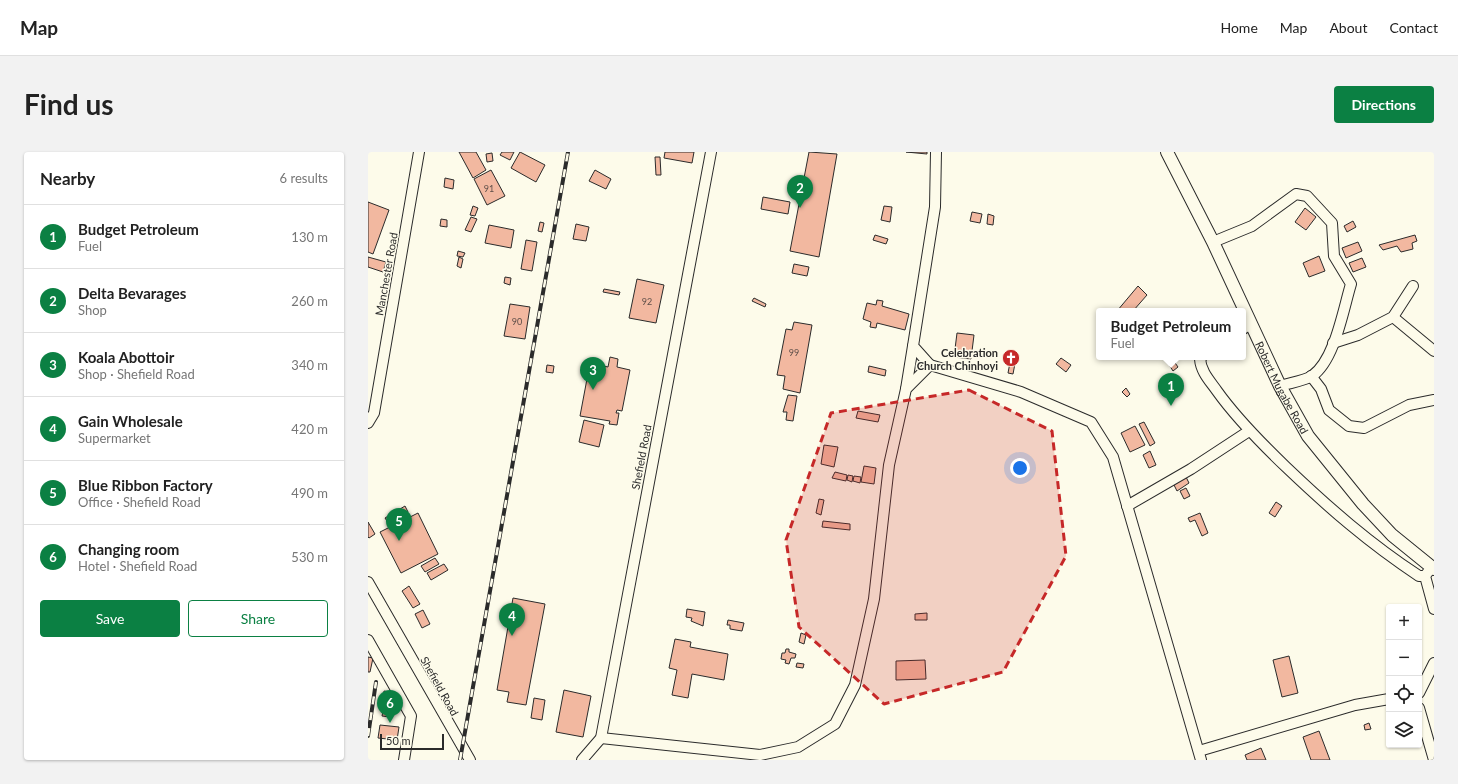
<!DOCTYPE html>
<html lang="en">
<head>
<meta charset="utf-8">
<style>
  body { margin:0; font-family:Lato,sans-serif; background:#f2f2f2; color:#222 }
  .controls { position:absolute; right:12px; bottom:12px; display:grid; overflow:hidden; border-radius:4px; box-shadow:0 1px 3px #0004 }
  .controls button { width:36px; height:36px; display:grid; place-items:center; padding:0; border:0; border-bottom:1px solid #e0e0e0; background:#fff; color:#222; font:20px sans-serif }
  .scale { position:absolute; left:12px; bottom:10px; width:64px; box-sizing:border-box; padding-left:4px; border:2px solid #2b2b2b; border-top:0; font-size:11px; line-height:14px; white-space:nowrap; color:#2b2b2b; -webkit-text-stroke:3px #fdfbea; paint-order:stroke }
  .you { position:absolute; left:652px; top:316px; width:14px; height:14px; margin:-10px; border:3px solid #fff; border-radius:50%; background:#1a73e8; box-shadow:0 0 0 6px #1a73e833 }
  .badge { display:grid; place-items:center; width:26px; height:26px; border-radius:50%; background:#0b8043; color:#fff; font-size:13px; font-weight:700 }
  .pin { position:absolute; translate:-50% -33px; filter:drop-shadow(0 1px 2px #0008) }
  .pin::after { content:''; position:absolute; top:21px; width:14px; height:12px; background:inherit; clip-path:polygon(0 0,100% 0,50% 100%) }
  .popup { position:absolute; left:728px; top:156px; width:150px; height:52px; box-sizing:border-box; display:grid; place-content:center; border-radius:4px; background:#fff; filter:drop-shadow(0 1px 3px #0005); font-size:13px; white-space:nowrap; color:#767676 }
  .popup b { font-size:15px; color:#222 }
  .popup::after { content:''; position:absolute; left:50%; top:100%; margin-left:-8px; border:8px solid transparent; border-top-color:#fff }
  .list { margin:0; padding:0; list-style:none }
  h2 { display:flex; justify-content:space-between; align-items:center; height:52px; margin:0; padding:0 16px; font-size:17px }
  h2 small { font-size:13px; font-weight:400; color:#767676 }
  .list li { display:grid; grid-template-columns:26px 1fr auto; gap:12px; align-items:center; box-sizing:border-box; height:64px; padding:0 16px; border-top:1px solid #e0e0e0 }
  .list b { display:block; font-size:15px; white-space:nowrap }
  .list p { margin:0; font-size:13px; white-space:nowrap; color:#767676 }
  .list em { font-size:13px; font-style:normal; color:#767676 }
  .actions { display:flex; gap:8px; padding:12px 16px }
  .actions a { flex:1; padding:9px 0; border:1px solid #0b8043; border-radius:4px; text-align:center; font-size:14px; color:#0b8043 }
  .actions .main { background:#0b8043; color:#fff }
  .icon { flex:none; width:22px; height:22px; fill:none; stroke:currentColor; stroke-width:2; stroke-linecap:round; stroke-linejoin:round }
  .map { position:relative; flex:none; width:1066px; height:608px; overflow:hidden; border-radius:4px }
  header { display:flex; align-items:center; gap:24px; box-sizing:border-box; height:56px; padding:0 20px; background:#fff; border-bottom:1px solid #e0e0e0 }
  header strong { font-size:19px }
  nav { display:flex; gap:22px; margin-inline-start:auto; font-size:14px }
  .intro { display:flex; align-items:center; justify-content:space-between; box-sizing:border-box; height:96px; padding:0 24px }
  h1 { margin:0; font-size:28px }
  .button { padding:10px 18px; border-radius:4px; background:#0b8043; color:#fff; font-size:14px; font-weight:700 }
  main { display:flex; gap:24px; padding:0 24px }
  aside { flex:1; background:#fff; border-radius:4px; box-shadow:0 1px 3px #0004 }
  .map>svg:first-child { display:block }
  .building { fill:#f2b8a0; stroke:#2b2b2b }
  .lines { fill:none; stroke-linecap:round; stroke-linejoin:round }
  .minor-casing { stroke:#2b2b2b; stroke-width:12 }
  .major-casing { stroke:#2b2b2b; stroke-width:14 }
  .minor { stroke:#fdfbea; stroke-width:10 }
  .major { stroke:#fdfbea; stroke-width:12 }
  .rail-casing { stroke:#2b2b2b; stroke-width:4 }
  .rail { stroke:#fdfbea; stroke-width:2.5; stroke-dasharray:8; stroke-linecap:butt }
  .marked { fill:#c62828; fill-opacity:0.2; stroke:#c62828; stroke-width:3; stroke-dasharray:8 5; stroke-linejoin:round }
  .labels { text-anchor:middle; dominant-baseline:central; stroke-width:3; stroke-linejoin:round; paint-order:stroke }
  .number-label { font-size:9px; fill:#5d4e48 }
  .street-label { font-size:11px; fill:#2b2b2b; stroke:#fdfbea }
  .poi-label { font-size:11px; font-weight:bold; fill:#2b2b2b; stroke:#fdfbea; text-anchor:end }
</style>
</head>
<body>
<header>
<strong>Map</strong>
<nav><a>Home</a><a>Map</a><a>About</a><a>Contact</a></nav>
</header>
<div class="intro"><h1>Find us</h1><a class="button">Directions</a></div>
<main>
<aside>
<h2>Nearby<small>6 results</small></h2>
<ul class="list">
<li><span class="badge">1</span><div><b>Budget Petroleum</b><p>Fuel</p></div><em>130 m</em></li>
<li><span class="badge">2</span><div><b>Delta Bevarages</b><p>Shop</p></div><em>260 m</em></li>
<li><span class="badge">3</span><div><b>Koala Abottoir</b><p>Shop · Shefield Road</p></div><em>340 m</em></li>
<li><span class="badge">4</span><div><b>Gain Wholesale</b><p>Supermarket</p></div><em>420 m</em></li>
<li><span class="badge">5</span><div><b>Blue Ribbon Factory</b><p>Office · Shefield Road</p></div><em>490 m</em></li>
<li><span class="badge">6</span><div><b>Changing room</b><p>Hotel · Shefield Road</p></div><em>530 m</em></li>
</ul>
<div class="actions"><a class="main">Save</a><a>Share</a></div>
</aside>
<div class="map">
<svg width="1066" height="608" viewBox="0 0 1066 608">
  <rect width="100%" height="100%" fill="#fdfbea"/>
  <g class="building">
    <polygon points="91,0 108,0 118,18 105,26"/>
    <polygon points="134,0 146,0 142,8 132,3"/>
    <polygon points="152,0 177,13 168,30 143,16"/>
    <polygon points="297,0 326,0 324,11 296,6"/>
    <polygon points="441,0 469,2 451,105 422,99"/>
    <polygon points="538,0 559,0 559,2"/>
    <polygon points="124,1 125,9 119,10 118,2"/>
    <polygon points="287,5 292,5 293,23 288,23"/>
    <polygon points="123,18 137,44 119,53 106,27"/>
    <polygon points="227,18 243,27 238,37 221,29"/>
    <polygon points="77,26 86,28 85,37 76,35"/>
    <polygon points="395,45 422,50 420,62 393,57"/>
    <polygon points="0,50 21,58 5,102 0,100"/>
    <polygon points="105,54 110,56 107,64 102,63"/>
    <polygon points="516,54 524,55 522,70 513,68"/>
    <polygon points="937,56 948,65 938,78 927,70"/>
    <polygon points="604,60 614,62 612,71 602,69"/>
    <polygon points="620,62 626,64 625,73 619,72"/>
    <polygon points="103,65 109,67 103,80 97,78"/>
    <polygon points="73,67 79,68 79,75 72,74"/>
    <polygon points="985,69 988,75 979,80 976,74"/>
    <polygon points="172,70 176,71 174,80 170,79"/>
    <polygon points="208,72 221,75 218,89 205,87"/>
    <polygon points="121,73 146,78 143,96 117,91"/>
    <polygon points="507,83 520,87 518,92 505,88"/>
    <polygon points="1047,83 1049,89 1044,91 1045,97 1033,100 1029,94 1015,98 1011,93"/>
    <polygon points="158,88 169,90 164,119 153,117"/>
    <polygon points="990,90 994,99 978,106 974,96"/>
    <polygon points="90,99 97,101 95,105 89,104"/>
    <polygon points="951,104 957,119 941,125 935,111"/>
    <polygon points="0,105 18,110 15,120 0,115"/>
    <polygon points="91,105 95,107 93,116 89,114"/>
    <polygon points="994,106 998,115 985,120 981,111"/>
    <polygon points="426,112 441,115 439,124 424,121"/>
    <polygon points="137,125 143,126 142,133 136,131"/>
    <polygon points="269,127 296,133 288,171 261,166"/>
    <polygon points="770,134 779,143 765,159 749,159"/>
    <polygon points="236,137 252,140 251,143 235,140"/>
    <polygon points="386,146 398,152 397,155 384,149"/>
    <polygon points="509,148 515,149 514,154 541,162 537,178 509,171 508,176 502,175 503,170 495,167 499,151 508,153"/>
    <polygon points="142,152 162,155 157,187 136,184"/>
    <polygon points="426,170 444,173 432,241 415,237 417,224 409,223 418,177 424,178"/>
    <polygon points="589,181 606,183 603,207 586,205"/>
    <polygon points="644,200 649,201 645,222 640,221"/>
    <polygon points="242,205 250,207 249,215 262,218 254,259 249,258 248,261 251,261 249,273 241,272 242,269 212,264 222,211 240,215"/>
    <polygon points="693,206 703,213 698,220 688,212"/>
    <polygon points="805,208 810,215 805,219 800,211"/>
    <polygon points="179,213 186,214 185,221 178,220"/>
    <polygon points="501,214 518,218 517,224 500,220"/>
    <polygon points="758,236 762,242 759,245 754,240"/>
    <polygon points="420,243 429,244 425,269 418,268 419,260 415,260"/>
    <polygon points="490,259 512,263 510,270 488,266"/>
    <polygon points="216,268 236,273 231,295 211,290"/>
    <polygon points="776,270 787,291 782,294 771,272"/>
    <polygon points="767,274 777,293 762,300 753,281"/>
    <polygon points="456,293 470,295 466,315 453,312"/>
    <polygon points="782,299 788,313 781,316 775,303"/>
    <polygon points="496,314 508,316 506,332 493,330"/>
    <polygon points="467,320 479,323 478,329 464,326"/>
    <polygon points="480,323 485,324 484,330 479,328"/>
    <polygon points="817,323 821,331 809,339 805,331"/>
    <polygon points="486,324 493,325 492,331 485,329"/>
    <polygon points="818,336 822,344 816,347 812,339"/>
    <polygon points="451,347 456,348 453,363 448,361"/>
    <polygon points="908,350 914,354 907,365 901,361"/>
    <polygon points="37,354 40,360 21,372 17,366"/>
    <polygon points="50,361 70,402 33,421 12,380"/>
    <polygon points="832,361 840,381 834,384 827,368 822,370 820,366"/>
    <polygon points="455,369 482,372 482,378 454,375"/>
    <polygon points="0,370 7,382 1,386 0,385"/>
    <polygon points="67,406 71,412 57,420 53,414"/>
    <polygon points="76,412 80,418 63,428 59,421"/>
    <polygon points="41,434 52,452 45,456 34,439"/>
    <polygon points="145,446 177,452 158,553 139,550 141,540 129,538"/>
    <polygon points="319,457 337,460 335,474 323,469 324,466 318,465"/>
    <polygon points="55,458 62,472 54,476 47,462"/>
    <polygon points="559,461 559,468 547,468 547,462"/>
    <polygon points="360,468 376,471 374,479 362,477 362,473 359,473"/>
    <polygon points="433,481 438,483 436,492 431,490"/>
    <polygon points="307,487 323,490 322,495 360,502 356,528 324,522 320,546 304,543 309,518 301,516"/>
    <polygon points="418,497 421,497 421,500 428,502 427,506 423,506 421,512 417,511 418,508 413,507 414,501 417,501"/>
    <polygon points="921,504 930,541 914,545 905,508"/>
    <polygon points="0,505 5,506 2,520 0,520"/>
    <polygon points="557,508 558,527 528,528 528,509"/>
    <polygon points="429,511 436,512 435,516 428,515"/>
    <polygon points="196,538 223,544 215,585 188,580"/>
    <polygon points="16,539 23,540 22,549 15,548"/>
    <polygon points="166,546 177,548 174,568 163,566"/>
    <polygon points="16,555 24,557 22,565 14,564"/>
    <polygon points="1001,571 1003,577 997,578 996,573"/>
    <polygon points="12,573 31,575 29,588 10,586"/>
    <polygon points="951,579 962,608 943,608 935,585"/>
    <polygon points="893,596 898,608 879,608 877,603"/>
  </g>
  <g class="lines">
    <defs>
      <g id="minor">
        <path d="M845,90L884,74L928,42L939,44L964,71L966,104L983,132C975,158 967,208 944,224C936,229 921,231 912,234"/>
        <polyline points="1025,165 1066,199"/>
        <polyline points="875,177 882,172"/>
        <polyline points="965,191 990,183 1025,165 1045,134"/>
        <path d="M834,205L832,207C833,220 842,229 849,239C869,267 893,291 918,315C961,356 1001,391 1051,424H1057"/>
        <polyline points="562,213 545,194 567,55 568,0"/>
        <polyline points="943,224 953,237 961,258 981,274 996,276 1041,253 1066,248"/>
        <polyline points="538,237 545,194"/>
        <polyline points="0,271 6,261 51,0"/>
        <polyline points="759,354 823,317 881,279"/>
        <polyline points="1060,420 1057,424 1066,457"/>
        <polyline points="0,430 102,608"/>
        <polyline points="0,488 43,564 36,608"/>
        <polyline points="1051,541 1066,511"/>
        <polyline points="1051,556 1066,608"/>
        <polyline points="233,586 392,603 430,595 467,572 487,533 506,447 521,313 538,237 562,213 653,240 723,270 745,305 833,608"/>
        <polyline points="831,599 987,553 1021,547"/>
        <polyline points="214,608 233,586 343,0"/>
      </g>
      <g id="major">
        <path id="s1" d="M799,0L845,90L912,234L940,284L995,352L1024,383L1066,417"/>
      </g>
    </defs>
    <use href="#minor" class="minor-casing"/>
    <use href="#major" class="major-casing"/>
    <use href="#minor" class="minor"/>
    <use href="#major" class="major"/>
    <defs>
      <g id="rail">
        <polyline points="0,584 8,530"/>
        <polyline points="92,608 200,0"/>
      </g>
    </defs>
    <use href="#rail" class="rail-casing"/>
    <use href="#rail" class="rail"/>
  </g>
  <path class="marked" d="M601,238L684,279L698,404L635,520L516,552L431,475L418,388L463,261Z"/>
  <defs>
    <symbol id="church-disc" viewBox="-11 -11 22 22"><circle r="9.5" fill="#c62828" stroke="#fdfbea"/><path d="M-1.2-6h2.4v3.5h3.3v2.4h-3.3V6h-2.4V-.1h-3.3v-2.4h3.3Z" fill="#fff"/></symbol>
  </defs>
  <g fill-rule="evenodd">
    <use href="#church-disc" x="633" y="196" width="20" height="20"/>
  </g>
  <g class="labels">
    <g class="number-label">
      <text x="121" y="36">91</text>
      <text x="279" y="149">92</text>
      <text x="149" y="169">90</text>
      <text x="426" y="200">99</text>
    </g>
    <g class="street-label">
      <text transform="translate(18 122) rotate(-80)">Manchester Road</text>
      <text stroke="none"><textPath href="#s1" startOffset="262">Robert Mugabe Road</textPath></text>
      <text transform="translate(273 305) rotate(-79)">Shefield Road</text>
      <text transform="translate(72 534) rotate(61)">Shefield Road</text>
    </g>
    <g class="poi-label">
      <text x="630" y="200">Celebration<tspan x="630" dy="13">Church Chinhoyi</tspan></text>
    </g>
  </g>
</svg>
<div class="controls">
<button>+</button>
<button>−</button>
<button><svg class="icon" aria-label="locate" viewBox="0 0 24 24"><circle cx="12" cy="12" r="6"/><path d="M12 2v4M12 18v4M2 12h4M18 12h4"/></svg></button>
<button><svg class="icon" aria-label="layers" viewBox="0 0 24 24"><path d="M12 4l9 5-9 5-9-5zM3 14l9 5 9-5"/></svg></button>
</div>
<div class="scale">50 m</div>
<div class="you"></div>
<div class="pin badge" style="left:803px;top:254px">1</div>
<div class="popup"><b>Budget Petroleum</b>Fuel</div>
<div class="pin badge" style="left:432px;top:56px">2</div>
<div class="pin badge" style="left:225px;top:238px">3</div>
<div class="pin badge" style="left:144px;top:484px">4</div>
<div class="pin badge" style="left:31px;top:389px">5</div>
<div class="pin badge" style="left:22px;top:571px">6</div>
</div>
</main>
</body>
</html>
